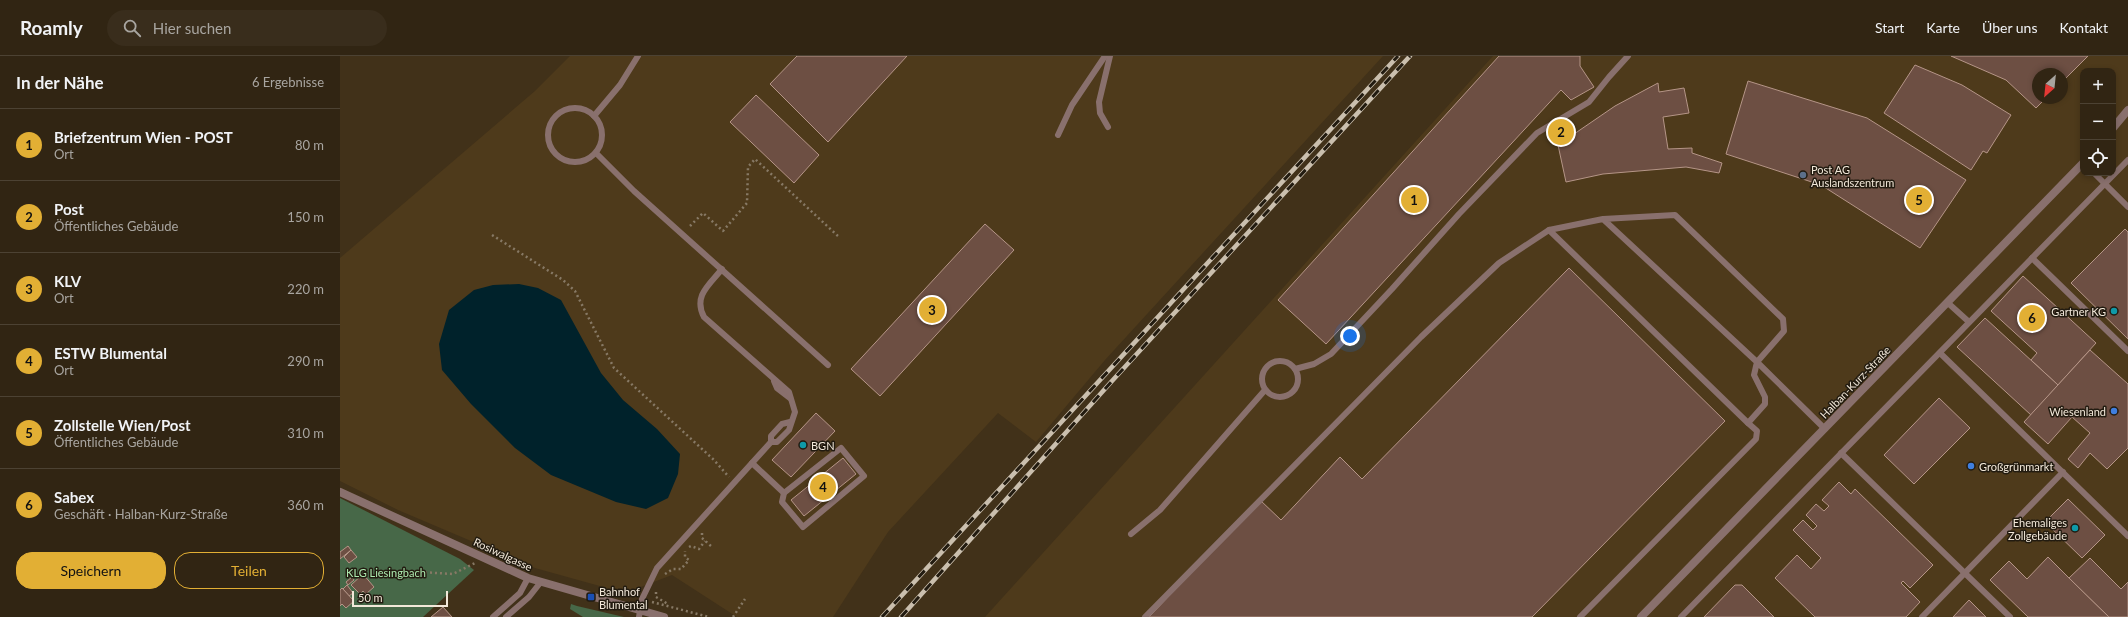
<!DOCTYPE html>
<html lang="de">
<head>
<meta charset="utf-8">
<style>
  body { margin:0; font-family:Lato,sans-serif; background:#392d1c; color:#f1f3f6 }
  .controls { position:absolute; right:12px; top:12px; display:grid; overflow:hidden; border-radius:8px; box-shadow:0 2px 6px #0003 }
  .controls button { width:36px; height:36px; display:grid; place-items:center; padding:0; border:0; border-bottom:1px solid #4c4233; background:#312513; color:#f1f3f6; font:20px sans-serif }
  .compass { position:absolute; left:1692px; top:12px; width:36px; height:36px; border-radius:50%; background:#312513; box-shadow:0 2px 6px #0003; rotate:207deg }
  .scale { position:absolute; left:12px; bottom:10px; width:96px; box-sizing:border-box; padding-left:4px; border:2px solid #f2e8d9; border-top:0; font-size:11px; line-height:14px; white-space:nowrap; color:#f2e8d9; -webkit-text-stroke:3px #221b10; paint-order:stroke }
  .you { position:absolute; left:1010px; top:280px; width:14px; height:14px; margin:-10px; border:3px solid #fff; border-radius:50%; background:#1a73e8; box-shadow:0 0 0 6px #1a73e833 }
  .badge { display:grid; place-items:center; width:26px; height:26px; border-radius:50%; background:#e2af34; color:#111; font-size:13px; font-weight:700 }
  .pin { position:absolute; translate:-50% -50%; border:2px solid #fff; box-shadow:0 1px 4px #0006 }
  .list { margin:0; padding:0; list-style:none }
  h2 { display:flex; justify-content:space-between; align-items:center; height:52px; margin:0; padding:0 16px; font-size:17px }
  h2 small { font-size:13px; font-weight:400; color:#a8a5a0 }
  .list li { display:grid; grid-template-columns:26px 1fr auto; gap:12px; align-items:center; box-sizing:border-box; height:72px; padding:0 16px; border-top:1px solid #4c4233 }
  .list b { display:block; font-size:15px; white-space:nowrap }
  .list p { margin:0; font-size:13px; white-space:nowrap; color:#a8a5a0 }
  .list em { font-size:13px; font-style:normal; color:#a8a5a0 }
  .actions { display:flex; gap:8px; padding:12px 16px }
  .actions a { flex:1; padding:9px 0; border:1px solid #e2af34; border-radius:16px; text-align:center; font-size:14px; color:#e2af34 }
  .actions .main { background:#e2af34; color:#111 }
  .icon { flex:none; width:22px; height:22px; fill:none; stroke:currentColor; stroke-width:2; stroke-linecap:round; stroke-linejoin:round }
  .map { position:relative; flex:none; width:1788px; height:561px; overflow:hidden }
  header { display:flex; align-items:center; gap:24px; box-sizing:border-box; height:56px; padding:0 20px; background:#312513; border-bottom:1px solid #4c4233 }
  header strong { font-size:19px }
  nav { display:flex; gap:22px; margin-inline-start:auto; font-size:14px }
  .search { width:280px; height:36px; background:#392d1c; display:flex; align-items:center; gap:10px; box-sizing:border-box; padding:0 14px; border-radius:22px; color:#a8a5a0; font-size:15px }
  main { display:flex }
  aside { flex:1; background:#312513 }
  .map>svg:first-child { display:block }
  .built { fill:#4e3a1b; fill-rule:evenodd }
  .green { fill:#476848 }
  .water { fill:#00222b }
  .building { fill:#6d4f43; stroke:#b59587 }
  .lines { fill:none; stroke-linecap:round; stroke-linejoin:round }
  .path { stroke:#877965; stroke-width:2.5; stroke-dasharray:2 3; stroke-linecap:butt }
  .service { stroke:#89706d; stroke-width:6 }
  .minor { stroke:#89706d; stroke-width:8 }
  .rail-casing { stroke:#cabfae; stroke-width:4.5 }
  .rail { stroke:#221b10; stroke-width:3; stroke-dasharray:9; stroke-linecap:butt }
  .service-dot { fill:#5c6f8a; stroke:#221b10; stroke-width:1.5 }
  .culture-dot { fill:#0f9aa8; stroke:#221b10; stroke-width:1.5 }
  .shop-dot { fill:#3f7fe0; stroke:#221b10; stroke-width:1.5 }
  .transit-dot { fill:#1a4fb4; stroke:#221b10; stroke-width:1.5 }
  .labels { text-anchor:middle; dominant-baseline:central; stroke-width:3; stroke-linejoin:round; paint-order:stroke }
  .poi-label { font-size:11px; fill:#f2e8d9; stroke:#221b10; text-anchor:start }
  .street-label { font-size:11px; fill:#f2e8d9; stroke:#221b10 }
  .park-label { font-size:11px; fill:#ace9ae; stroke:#221b10 }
</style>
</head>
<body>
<header>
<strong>Roamly</strong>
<div class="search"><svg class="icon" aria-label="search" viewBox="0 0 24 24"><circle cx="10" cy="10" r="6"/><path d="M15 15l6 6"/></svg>Hier suchen</div>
<nav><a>Start</a><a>Karte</a><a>Über uns</a><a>Kontakt</a></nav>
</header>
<main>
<aside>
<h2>In der Nähe<small>6 Ergebnisse</small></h2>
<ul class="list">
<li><span class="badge">1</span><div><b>Briefzentrum Wien - POST</b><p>Ort</p></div><em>80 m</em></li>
<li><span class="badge">2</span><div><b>Post</b><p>Öffentliches Gebäude</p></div><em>150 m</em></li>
<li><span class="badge">3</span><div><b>KLV</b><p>Ort</p></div><em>220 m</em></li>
<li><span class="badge">4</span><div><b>ESTW Blumental</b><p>Ort</p></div><em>290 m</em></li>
<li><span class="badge">5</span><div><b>Zollstelle Wien/Post</b><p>Öffentliches Gebäude</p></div><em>310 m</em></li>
<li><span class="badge">6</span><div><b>Sabex</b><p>Geschäft · Halban-Kurz-Straße</p></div><em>360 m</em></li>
</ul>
<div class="actions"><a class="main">Speichern</a><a>Teilen</a></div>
</aside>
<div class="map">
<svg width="1788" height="561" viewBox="0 0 1788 561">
  <rect width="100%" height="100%" fill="#413119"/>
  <g class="built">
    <polygon points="230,0 1043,0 765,304 696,386 658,357 548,476 493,561 397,561 332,519 285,537 195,512 58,454 0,425 0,202 195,35"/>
    <path d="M1153,0H1788V561H645ZM1743,15H1773V117H1743ZM1698,18H1722V42H1698Z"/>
  </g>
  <g class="green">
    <polygon points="0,442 120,503 134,514 83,561 0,561"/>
    <polygon points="231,548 237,550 284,561 243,561 230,553"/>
  </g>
  <polygon class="water" points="179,228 198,232 221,244 261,317 283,344 317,373 340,398 338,418 328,442 306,453 276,446 211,419 175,392 131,348 102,314 99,288 109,254 134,234 153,229"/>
  <g class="building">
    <polygon points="457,0 567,0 488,86 430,28"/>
    <polygon points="1159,0 1240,0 1240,10 1254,31 1231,44 1221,34 986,288 938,244"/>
    <polygon points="1611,0 1748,0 1722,26 1722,18 1698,18 1698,42 1706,42 1696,52 1666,24"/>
    <polygon points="1575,9 1622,29 1671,59 1647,97 1643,95 1631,114 1544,57"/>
    <polygon points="1408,25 1527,62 1626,124 1580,192 1481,129 1386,98"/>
    <polygon points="1318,27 1319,36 1344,32 1349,57 1323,61 1328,93 1352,92 1352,97 1382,107 1379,117 1346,111 1263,118 1226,126 1218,89 1275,50"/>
    <polygon points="416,39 479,99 454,127 390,66"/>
    <polygon points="645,168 674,194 540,340 511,313"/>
    <polygon points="1785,173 1788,176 1788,283 1731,227"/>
    <polygon points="1229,212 1385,365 1192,561 809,561 920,444 941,464 1000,401 1022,423"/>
    <polygon points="1683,220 1756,287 1718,329 1691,304 1697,297 1651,255"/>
    <polygon points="1645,262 1718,329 1691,359 1617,291"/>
    <polygon points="1750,294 1788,328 1788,392 1767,413 1750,397 1738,412 1728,403 1750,377 1732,361 1708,388 1684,366"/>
    <polygon points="1599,342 1630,372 1574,428 1544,399"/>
    <polygon points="476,357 495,375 451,421 432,404"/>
    <polygon points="503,402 516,418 464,460 451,444"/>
    <polygon points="1499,426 1511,438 1515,433 1593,509 1570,532 1563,525 1561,527 1580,546 1566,561 1475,561 1435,522 1457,499 1471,513 1481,502 1453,474 1463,464 1473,474 1477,470 1466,459 1476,448 1484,455 1489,450 1482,444"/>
    <polygon points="1728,443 1765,479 1742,502 1705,466"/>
    <polygon points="8,490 11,494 0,503 0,496"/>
    <polygon points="11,494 17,501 9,507 4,501"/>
    <polygon points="1708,501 1729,522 1769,561 1688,561 1650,524 1669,505 1687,523"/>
    <polygon points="1750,502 1781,533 1788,526 1788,561 1769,561 1729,522"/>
    <polygon points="23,518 34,531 26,538 23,535 20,538 11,529"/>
    <polygon points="12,521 14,524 8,529 6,526"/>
    <polygon points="7,529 13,537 9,540 3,533"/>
    <polygon points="1395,529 1402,529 1434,561 1364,561"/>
    <polygon points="2,532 14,545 6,552 2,548 0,550 0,534"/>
    <polygon points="1629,544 1646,561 1613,561"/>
    <polygon points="103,551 112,561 91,561"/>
  </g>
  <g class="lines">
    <g class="path">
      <polyline points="350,170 363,157 383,175 407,147 408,111 415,103 499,181"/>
      <polyline points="152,179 223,224 235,235 274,312 374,404 389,421"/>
      <polyline points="362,477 362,482 372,491"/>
      <polyline points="349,491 351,490 359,493 365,485"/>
      <polyline points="80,516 113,518 135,507"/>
      <polyline points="325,518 333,513 341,513 349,504 345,501 345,495"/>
      <polyline points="316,536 316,541 328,548"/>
      <polyline points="312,546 369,561"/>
      <polyline points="393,561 405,543"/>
    </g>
    <g class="service">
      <circle cx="235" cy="79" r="27"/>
      <polyline points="254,60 280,29 298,0"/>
      <polyline points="768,71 760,57 759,46 770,0"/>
      <polyline points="718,79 732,49 765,0"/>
      <polyline points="256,97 294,135 488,309"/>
      <polyline points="1754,117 1788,151"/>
      <polyline points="1263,163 1209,174 1408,367 1425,348 1425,341 1414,319 1417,306 1444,275 1443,263 1335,159 1263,163 1417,306 1485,373"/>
      <polyline points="1692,202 1788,295"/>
      <polyline points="1608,247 1629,266"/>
      <polyline points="1600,297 1788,480"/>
      <circle cx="940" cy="323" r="18"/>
      <polyline points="955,313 974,308 991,298 1052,233 1119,158 1197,77 1249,46 1269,21 1288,0"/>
      <polyline points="434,325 437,332 450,342"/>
      <polyline points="431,386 431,380 442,368 450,366"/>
      <polygon points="501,392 524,420 463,471 442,446 444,437"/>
      <polyline points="1501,397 1670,561"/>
      <polyline points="412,407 444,437"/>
      <polyline points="791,478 820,454 925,334"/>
      <polyline points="153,561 180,537 188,522"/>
      <polyline points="166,561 189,541 200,527"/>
      <path d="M299,561L302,543L317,512L431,386H437L449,374L455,356L449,336L364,261C353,240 369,229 382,213"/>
      <polyline points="805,561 1081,281 1159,207 1209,174"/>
      <polyline points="1240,561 1416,383 1417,375 1408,367"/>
      <polyline points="1341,561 1788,104"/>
      <polyline points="1582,561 1723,416"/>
    </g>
    <g class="minor">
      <polyline points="1773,72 1788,54"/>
      <polyline points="0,436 188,522 324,561"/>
      <polyline points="1301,561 1743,107"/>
    </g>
    <defs>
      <g id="rail">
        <polyline points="542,561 1058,0"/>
        <polyline points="561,561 772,325 1070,0"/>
      </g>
    </defs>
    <use href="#rail" class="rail-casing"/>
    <use href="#rail" class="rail"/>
  </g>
  <circle class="service-dot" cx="1463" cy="119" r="4"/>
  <g class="culture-dot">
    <circle cx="1774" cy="255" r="4"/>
    <circle cx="463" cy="389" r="4"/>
    <circle cx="1735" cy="472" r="4"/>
  </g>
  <g class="shop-dot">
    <circle cx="1774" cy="355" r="4"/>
    <circle cx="1631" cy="410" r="4"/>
  </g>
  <rect class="transit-dot" x="247" y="537" width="8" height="8" rx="2"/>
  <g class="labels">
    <g class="poi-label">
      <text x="1471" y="113">Post AG<tspan x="1471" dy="13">Auslandszentrum</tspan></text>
      <text x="1766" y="255" text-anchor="end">Gartner KG</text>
      <text x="1766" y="355" text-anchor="end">Wiesenland</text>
      <text x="471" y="389">BGN</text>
      <text x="1639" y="410">Großgrünmarkt</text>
      <text x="1727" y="466" text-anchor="end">Ehemaliges<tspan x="1727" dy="13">Zollgebäude</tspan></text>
      <text x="259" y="535">Bahnhof<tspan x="259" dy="13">Blumental</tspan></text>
    </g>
    <g class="street-label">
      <text transform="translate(1515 326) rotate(-46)">Halban-Kurz-Straße</text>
      <text transform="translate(163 498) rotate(25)">Rosiwalgasse</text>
    </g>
    <g class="park-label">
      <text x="46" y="516">KLG Liesingbach</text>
    </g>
  </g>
</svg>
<div class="controls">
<button>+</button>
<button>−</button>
<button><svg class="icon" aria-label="locate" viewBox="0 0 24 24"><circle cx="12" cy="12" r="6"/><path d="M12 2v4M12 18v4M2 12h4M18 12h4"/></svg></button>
</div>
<svg class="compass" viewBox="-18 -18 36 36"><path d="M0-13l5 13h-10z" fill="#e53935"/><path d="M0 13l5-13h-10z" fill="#a8a5a0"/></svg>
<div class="scale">50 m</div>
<div class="you"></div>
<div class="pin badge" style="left:1074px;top:144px">1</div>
<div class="pin badge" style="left:1221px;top:76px">2</div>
<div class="pin badge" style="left:592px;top:254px">3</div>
<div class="pin badge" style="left:483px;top:431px">4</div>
<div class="pin badge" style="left:1579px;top:144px">5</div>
<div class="pin badge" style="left:1692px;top:262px">6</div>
</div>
</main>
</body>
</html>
